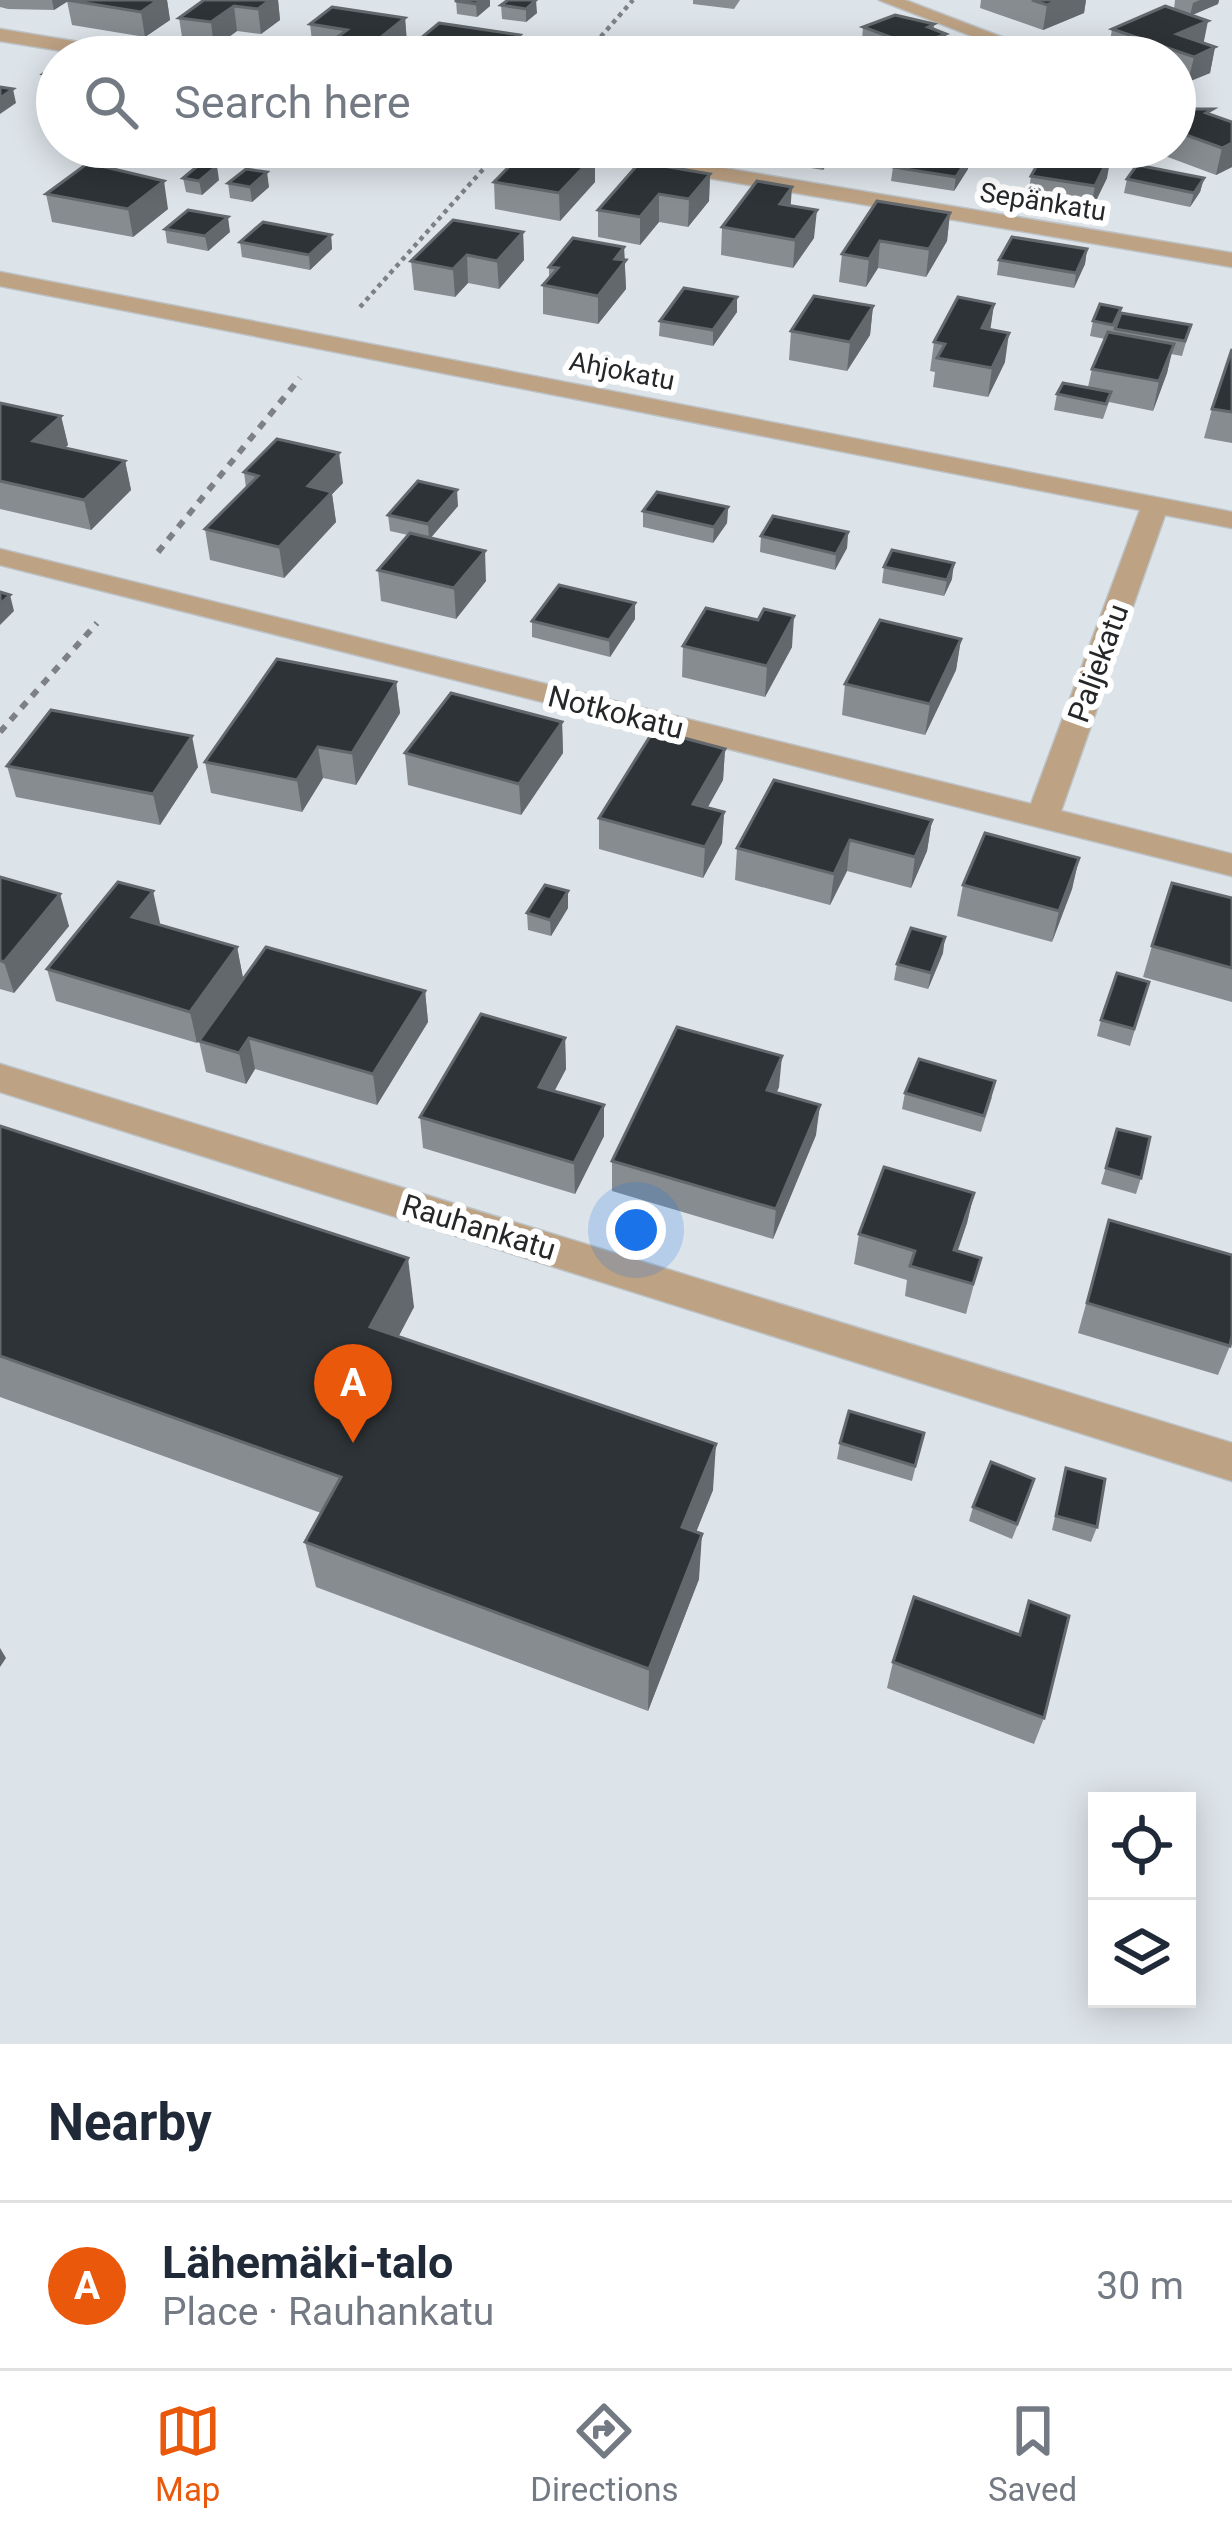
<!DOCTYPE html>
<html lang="en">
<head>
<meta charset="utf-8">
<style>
  body { margin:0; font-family:Roboto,sans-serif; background:#f6f6f7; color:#1f2937 }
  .controls { position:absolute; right:36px; bottom:36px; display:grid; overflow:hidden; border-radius:0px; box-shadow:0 6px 30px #0003 }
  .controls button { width:108px; height:108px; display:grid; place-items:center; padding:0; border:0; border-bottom:3px solid #e0e1e3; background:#fff; color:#1f2937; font:60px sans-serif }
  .you { position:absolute; left:636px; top:1230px; width:42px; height:42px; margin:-30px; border:9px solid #fff; border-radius:50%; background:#1a73e8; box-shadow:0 0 0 18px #1a73e833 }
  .badge { display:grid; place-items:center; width:78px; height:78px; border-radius:50%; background:#ea580c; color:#fff; font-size:39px; font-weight:700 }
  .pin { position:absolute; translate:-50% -99px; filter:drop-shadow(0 3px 6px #0008) }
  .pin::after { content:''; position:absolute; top:63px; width:42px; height:36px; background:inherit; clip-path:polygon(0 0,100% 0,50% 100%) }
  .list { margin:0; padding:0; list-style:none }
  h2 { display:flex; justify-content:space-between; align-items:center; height:156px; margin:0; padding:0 48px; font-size:51px }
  h2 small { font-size:39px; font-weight:400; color:#747a83 }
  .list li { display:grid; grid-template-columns:78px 1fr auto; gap:36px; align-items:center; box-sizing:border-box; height:168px; padding:0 48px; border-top:3px solid #e0e1e3 }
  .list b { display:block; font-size:45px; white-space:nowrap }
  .list p { margin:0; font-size:39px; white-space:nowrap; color:#747a83 }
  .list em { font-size:39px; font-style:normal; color:#747a83 }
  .icon { flex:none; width:66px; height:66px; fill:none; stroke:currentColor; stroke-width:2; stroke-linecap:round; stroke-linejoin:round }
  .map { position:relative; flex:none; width:1232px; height:2044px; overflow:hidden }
  .search { position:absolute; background:#fff; box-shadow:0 6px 30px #0003; left:36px; right:36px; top:36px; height:132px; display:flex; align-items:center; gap:30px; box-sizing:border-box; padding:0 42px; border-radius:66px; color:#747a83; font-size:45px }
  .sheet { height:324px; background:#fff }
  nav { display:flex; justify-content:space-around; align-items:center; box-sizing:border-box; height:168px; border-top:3px solid #e0e1e3; background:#fff; font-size:33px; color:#747a83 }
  nav a { display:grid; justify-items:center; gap:6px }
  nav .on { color:#ea580c }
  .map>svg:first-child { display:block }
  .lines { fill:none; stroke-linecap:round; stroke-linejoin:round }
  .minor-casing { stroke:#bcc2c6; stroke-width:3 }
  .path-far1 { stroke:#7d8185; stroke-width:4.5; stroke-dasharray:4.5 4.5; stroke-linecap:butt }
  .path { stroke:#7d8185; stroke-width:6; stroke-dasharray:8 8; stroke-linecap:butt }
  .minor { fill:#bda284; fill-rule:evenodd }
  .wall { fill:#868c90 }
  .shaded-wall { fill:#62686c }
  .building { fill:#2e3337; stroke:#62686c; stroke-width:3 }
  .labels { text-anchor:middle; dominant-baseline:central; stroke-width:12; stroke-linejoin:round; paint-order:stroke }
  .far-street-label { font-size:27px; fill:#252729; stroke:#fff }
  .street-label { font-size:30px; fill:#252729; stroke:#fff }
</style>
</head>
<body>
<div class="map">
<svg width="1232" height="2044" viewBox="0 0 1232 2044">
  <rect width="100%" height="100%" fill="#dde4e9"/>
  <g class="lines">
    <defs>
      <g id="minor">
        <polygon points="879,0 905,0 1054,57 1026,57"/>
        <polygon points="0,29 134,51 144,57 99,57 0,41"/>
        <polygon points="551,147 598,147 1232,253 1232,267 561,153"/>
        <polygon points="0,272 1232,512 1232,528 1165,515 1061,811 1232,854 1232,876 0,565 0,549 1031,804 1140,510 0,286"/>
        <polygon points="0,1064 1232,1443 1232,1481 0,1092"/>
      </g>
    </defs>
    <use href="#minor" class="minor-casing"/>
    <g class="path-far1">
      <polyline points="583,57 633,0"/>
      <polyline points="360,307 503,147"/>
    </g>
    <g class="path">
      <polyline points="158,552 300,378"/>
      <polyline points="0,732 97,623"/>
    </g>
    <use href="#minor" class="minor"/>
  </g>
  <g class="wall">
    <polygon points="0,0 167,0 170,20 145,37 72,25 67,1 54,10 8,9 0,7"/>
    <polygon points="204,0 278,0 280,20 261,34 237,31 214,48 183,43 179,18"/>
    <polygon points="456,0 490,0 490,6 477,17 457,14"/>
    <polygon points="508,0 537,13 526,22 502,19 501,5"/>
    <polygon points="693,0 740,0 734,9 693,4"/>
    <polygon points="981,0 1086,0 1084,13 1043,30 980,8"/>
    <polygon points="1175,0 1219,0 1218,4 1192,15 1203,43 1215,47 1210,73 1188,82 1175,78 1175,57 1116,57 1108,54 1112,29 1174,9"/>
    <polygon points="405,18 407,43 390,57 334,57 334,53 313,50 310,24"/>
    <polygon points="934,24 934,29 946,34 944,47 919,57 907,57 862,40 863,27"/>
    <polygon points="415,43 521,57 416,57"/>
    <polygon points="57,65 57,90 46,88 43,74"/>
    <polygon points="1175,102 1232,122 1232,167 1216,175 1141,147 1175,147"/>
    <polygon points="161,147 192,147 192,148 184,155 162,151"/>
    <polygon points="270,147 310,147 310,148 291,165 272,161"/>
    <polygon points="378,147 426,147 419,154"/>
    <polygon points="762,147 838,147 823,170 762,160"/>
    <polygon points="889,147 919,147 968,169 954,191 891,181 893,167 901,153 888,151"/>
    <polygon points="710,174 709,201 688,227 659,222 640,245 598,237 598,210"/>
    <polygon points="1031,176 1107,178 1090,213 1027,203"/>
    <polygon points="183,178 219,180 202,195 186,192"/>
    <polygon points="1204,178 1200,192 1190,207 1124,193 1127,179"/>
    <polygon points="494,182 595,182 560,221 495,209"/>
    <polygon points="228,183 269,187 252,202 230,198"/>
    <polygon points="46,194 168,209 133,237 52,222"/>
    <polygon points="950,213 947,241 926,277 878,268 866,287 839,282 842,254"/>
    <polygon points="722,227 814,238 793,268 721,255"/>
    <polygon points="165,229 230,232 208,251 167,243"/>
    <polygon points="523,232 524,260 499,289 468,283 455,297 414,290 411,261"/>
    <polygon points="331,235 332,249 310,270 242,257 240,242"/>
    <polygon points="624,247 626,289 598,324 543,314 543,285 549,278 549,267"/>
    <polygon points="1087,249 1085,264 1074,288 997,275 999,260"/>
    <polygon points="737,297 737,312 713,346 659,336 660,321"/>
    <polygon points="994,304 990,329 1005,362 988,397 933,387 935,372 930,371 934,342"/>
    <polygon points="873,306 870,335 847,371 789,360 791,331"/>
    <polygon points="1121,308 1113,333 1115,329 1191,325 1182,356 1171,354 1167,373 1153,411 1109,402 1103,419 1054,410 1057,394 1088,387 1092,369 1105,339 1090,336 1093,321"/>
    <polygon points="1232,349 1232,443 1204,438 1212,409"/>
    <polygon points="0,403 61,416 68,445 65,448 125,461 131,490 91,530 0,509"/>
    <polygon points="244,472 343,483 332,494 336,522 284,578 210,560 205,529 246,488"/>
    <polygon points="458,506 430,538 486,581 456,619 381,601 378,570 408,535 390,531 388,515"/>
    <polygon points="728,507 727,523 713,543 643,527 643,511"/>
    <polygon points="848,532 847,548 835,570 760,552 761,536"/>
    <polygon points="884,567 952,579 944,596 882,583"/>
    <polygon points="635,619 610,657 532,637 532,621"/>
    <polygon points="961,639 956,670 925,735 842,715 845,684"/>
    <polygon points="683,646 792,647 765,697 682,677"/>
    <polygon points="396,682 400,713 356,785 323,778 302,812 211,793 205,762"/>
    <polygon points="562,722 563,753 521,815 408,785 405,753"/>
    <polygon points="725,749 723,780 708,807 724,812 722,843 703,878 599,849 599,818"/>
    <polygon points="7,766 198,767 160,825 16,797"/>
    <polygon points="932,820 927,851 911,888 847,871 830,905 735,880 737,848"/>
    <polygon points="1079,858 1072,889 1052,942 957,916 963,885"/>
    <polygon points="0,877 69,926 14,993 0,989"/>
    <polygon points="568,891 568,908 551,936 528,930 527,913"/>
    <polygon points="1232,898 1232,1002 1143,977 1152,946"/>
    <polygon points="160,923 159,925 237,947 243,978 425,991 428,1022 377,1105 255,1069 246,1084 206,1072 199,1041 240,983 197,1043 56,1001 47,969"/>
    <polygon points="943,953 928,989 894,980 897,964"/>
    <polygon points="1149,982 1130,1046 1097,1036 1101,1020"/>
    <polygon points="565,1038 566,1069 554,1091 604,1136 575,1194 423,1148 420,1117"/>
    <polygon points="779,1087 776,1093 816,1135 773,1239 612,1191 612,1161"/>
    <polygon points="905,1093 992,1097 981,1132 902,1109"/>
    <polygon points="0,1126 414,1307 398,1337 713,1490 696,1532 699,1579 648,1711 316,1587 305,1542 321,1513 0,1397"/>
    <polygon points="1117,1129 1141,1178 1136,1194 1101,1184"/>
    <polygon points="974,1193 967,1223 957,1251 981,1258 966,1314 905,1296 907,1280 854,1264 859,1234"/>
    <polygon points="1109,1220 1230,1346 1218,1375 1078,1333"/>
    <polygon points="924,1433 912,1481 837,1459 840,1443"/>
    <polygon points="1066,1468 1097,1527 1091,1542 1052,1530"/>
    <polygon points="1030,1494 1012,1539 969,1521 973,1507"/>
    <polygon points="1029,1601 1044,1718 1034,1744 887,1688 893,1662 1018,1634"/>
  </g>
  <g class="shaded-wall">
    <polygon points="52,0 70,0 54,10"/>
    <polygon points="158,0 167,0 170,20 145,37 141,12"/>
    <polygon points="270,0 278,0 280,20 261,34 258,9"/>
    <polygon points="481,0 490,0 490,6 477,17 476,4"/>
    <polygon points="536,0 537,13 526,22 526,9"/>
    <polygon points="1059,0 1086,0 1084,13 1043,30 1047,5"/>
    <polygon points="1200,0 1219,0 1218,4 1190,16 1193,3"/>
    <polygon points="234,6 237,31 214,48 211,22"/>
    <polygon points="405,18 407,43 390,57 370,57 369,47"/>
    <polygon points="1208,21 1203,46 1177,34"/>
    <polygon points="946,34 944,47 919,57 913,57 914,46"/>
    <polygon points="520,35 521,57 497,57 497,56"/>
    <polygon points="1215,47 1210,73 1188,82 1194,57"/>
    <polygon points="13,89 16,103 0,114 0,98"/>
    <polygon points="1232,143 1232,167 1216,175 1222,148"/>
    <polygon points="293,147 310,148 291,165 289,150"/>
    <polygon points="830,147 838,147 838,149 823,170 824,156"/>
    <polygon points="1112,151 1107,178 1090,213 1095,186"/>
    <polygon points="595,155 595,182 560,221 559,193"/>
    <polygon points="970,155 968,169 954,191 956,177"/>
    <polygon points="217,166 219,180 202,195 199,181"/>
    <polygon points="267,172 269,187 252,202 250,187"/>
    <polygon points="710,174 709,201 688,227 689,199"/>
    <polygon points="1204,178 1200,192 1190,207 1194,193"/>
    <polygon points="164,181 168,209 133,237 128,209"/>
    <polygon points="792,187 790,215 780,204"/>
    <polygon points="659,194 659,222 640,245 640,217"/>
    <polygon points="817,210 814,238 793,268 795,240"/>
    <polygon points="950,213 947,241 926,277 929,249"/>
    <polygon points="228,217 230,232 208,251 205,236"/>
    <polygon points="523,232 524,260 499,289 497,261"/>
    <polygon points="331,235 332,249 310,270 309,255"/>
    <polygon points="880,241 878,268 866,287 869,259"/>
    <polygon points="624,247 626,289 598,324 598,296 615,259"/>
    <polygon points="1087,249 1085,264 1074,288 1076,273"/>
    <polygon points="467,255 468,283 455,297 453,269"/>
    <polygon points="737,297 737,312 713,346 713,330"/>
    <polygon points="994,304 990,332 982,328"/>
    <polygon points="873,306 870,335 847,371 850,342"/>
    <polygon points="1009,333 1005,362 988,397 992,368"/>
    <polygon points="1174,344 1167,373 1153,411 1159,381"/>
    <polygon points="61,416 68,445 41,470 33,441"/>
    <polygon points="339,453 343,483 332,494 336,522 284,578 279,547 308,486"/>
    <polygon points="125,461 131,490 91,530 84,500"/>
    <polygon points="457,490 458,506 429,540 428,524"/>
    <polygon points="728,507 727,523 713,543 714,527"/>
    <polygon points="848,532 847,548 835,570 836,554"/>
    <polygon points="485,551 486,581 456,619 454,588"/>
    <polygon points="954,563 952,579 944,596 947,580"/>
    <polygon points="10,595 14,611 0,625 0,604"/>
    <polygon points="635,603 635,619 610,657 609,640"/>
    <polygon points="794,616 792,647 765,697 767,666"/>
    <polygon points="961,639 956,670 925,735 930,704"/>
    <polygon points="396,682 400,713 356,785 352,753"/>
    <polygon points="562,722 563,753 521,815 519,784"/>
    <polygon points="192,736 198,767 160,825 153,794"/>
    <polygon points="318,747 323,778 302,812 297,780"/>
    <polygon points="725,749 723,780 692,835 693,804"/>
    <polygon points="724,812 722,843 703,878 705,847"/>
    <polygon points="932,820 927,851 911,888 915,857"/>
    <polygon points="850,840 847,871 830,905 834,874"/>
    <polygon points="1079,858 1072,889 1052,942 1059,911"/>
    <polygon points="153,891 160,923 140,948 132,917"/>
    <polygon points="568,891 568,908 551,936 550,920"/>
    <polygon points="60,894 69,926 14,993 4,962"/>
    <polygon points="945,937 943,953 928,989 931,973"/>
    <polygon points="237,947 243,978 197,1043 190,1012"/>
    <polygon points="425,991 428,1022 377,1105 373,1074"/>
    <polygon points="249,1038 255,1069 246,1084 239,1053"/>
    <polygon points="565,1038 566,1069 541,1117 539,1087"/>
    <polygon points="782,1056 779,1087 764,1121 767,1090"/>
    <polygon points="604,1105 604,1136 575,1194 574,1163"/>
    <polygon points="820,1105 816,1135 773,1239 776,1209"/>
    <polygon points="974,1193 967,1223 948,1280 954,1250"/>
    <polygon points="408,1258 414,1307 378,1376 370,1327"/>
    <polygon points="716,1444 713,1490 680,1572 682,1527"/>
    <polygon points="702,1534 699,1579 648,1711 649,1669"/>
    <polygon points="0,1648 6,1658 0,1667"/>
  </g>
  <g class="building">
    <polygon points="67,0 158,0 141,12"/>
    <polygon points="204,0 270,0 258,9 234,6 211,22 179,18"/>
    <polygon points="481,0 476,4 456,1 456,0"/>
    <polygon points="508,0 536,0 526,9 501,5"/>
    <polygon points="1032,0 1059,0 1047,5"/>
    <polygon points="1165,6 1208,21 1177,34 1215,47 1194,57 1112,29"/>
    <polygon points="332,7 405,18 369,47 332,41 347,30 310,24"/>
    <polygon points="895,15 934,24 928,27 946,34 914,46 863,27"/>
    <polygon points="439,23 520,35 497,56 456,53 459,50 415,43"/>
    <polygon points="57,65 57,77 43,74"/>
    <polygon points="0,87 13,89 0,98"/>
    <polygon points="1175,102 1196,109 1213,109 1206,113 1232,122 1232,143 1222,148 1175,131"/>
    <polygon points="528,147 548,147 595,155 559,193 494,182"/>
    <polygon points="770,147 830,147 824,156"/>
    <polygon points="906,147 919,147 970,155 956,177 893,167"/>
    <polygon points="1047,147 1086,147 1112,151 1095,186 1031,176"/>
    <polygon points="640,162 710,174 689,199 659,194 640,217 598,210"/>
    <polygon points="88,163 164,181 128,209 46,194"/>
    <polygon points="201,163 217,166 199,181 183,178"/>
    <polygon points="1137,165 1204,178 1194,193 1127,179"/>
    <polygon points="246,169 267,172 250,187 228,183"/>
    <polygon points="757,181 792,187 780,204 817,210 795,240 722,227"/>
    <polygon points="877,201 950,213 929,249 880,241 869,259 842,254"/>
    <polygon points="188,210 228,217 205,236 165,229"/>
    <polygon points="453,220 523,232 497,261 467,255 453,269 411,261"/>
    <polygon points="263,222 331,235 309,255 240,242"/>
    <polygon points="1012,237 1087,249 1076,273 999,260"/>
    <polygon points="573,238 624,247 615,259 626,260 598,296 543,285 558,268 549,267"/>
    <polygon points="684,288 737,297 713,330 660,321"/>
    <polygon points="814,296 873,306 850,342 791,331"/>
    <polygon points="958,297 994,304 982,328 1009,333 992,368 937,358 945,344 934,342"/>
    <polygon points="1100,304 1121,308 1113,325 1093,321"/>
    <polygon points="1121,313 1191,325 1185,341 1115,329"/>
    <polygon points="1108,332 1174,344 1159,381 1092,369"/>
    <polygon points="1232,349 1232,412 1212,409"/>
    <polygon points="1063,383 1111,392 1106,404 1057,394"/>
    <polygon points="0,403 61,416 33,441 125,461 84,500 0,481"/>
    <polygon points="277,439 339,453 308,486 332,492 279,547 205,529 258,476 244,472"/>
    <polygon points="418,481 457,490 428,524 388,515"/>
    <polygon points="657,492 728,507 714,527 643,511"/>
    <polygon points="773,516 848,532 836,554 761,536"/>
    <polygon points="410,533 485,551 454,588 378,570"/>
    <polygon points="892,550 954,563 947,580 884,567"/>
    <polygon points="559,585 635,603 609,640 532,621"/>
    <polygon points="0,592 10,595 0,604"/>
    <polygon points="706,608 758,620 764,609 794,616 767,666 683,646"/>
    <polygon points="880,620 961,639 930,704 845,684"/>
    <polygon points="277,659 396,682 352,753 318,747 297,780 205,762"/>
    <polygon points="451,693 562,722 519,784 405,753"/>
    <polygon points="51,710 192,736 153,794 7,766"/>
    <polygon points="654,730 725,749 693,804 724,812 705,847 599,818"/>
    <polygon points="774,780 932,820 915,857 850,840 834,874 737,848"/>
    <polygon points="985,833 1079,858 1059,911 963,885"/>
    <polygon points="0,877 60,894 4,962 0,960"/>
    <polygon points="118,882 153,891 132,917 237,947 190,1012 47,969"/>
    <polygon points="1172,883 1232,898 1232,968 1152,946"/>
    <polygon points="545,885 568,891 550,920 527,913"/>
    <polygon points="911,928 945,937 931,973 897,964"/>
    <polygon points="266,947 425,991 373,1074 249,1038 239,1053 199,1041"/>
    <polygon points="1117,973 1149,982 1134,1029 1101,1020"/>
    <polygon points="481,1014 565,1038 539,1087 604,1105 574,1163 420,1117"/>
    <polygon points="677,1027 782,1056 767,1090 820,1105 776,1209 612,1161"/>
    <polygon points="919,1059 995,1081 984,1116 905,1093"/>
    <polygon points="0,1126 408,1258 370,1327 716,1444 682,1527 702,1534 649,1669 305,1542 341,1477 0,1356"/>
    <polygon points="1117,1129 1150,1137 1141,1178 1106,1168"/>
    <polygon points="884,1167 974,1193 954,1250 981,1258 973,1284 910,1266 915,1251 859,1234"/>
    <polygon points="1109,1220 1232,1255 1232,1336 1230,1346 1087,1303"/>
    <polygon points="849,1411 924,1433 915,1466 840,1443"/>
    <polygon points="991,1462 1034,1479 1017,1524 973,1507"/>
    <polygon points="1066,1468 1105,1479 1097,1527 1056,1516"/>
    <polygon points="914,1597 1020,1635 1029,1601 1069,1616 1044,1718 893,1662"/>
  </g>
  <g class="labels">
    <g class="far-street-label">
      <text transform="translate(1043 202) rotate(9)">Sepänkatu</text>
      <text transform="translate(622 371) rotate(11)">Ahjokatu</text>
    </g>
    <g class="street-label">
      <text transform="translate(1098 663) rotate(-70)">Paljekatu</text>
      <text transform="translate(616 712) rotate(14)">Notkokatu</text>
      <text transform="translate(479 1227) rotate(17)">Rauhankatu</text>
    </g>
  </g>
</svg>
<div class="controls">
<button><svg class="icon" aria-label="locate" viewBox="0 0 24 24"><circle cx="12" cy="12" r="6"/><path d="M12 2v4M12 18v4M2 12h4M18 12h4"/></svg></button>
<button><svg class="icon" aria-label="layers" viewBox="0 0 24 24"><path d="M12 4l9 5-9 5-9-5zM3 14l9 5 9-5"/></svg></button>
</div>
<div class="you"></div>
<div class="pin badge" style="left:353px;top:1443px">A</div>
<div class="search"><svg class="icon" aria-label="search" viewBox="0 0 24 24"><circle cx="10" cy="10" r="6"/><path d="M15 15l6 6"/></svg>Search here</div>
</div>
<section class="sheet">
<h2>Nearby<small></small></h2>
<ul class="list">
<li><span class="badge">A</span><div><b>Lähemäki-talo</b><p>Place · Rauhankatu</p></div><em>30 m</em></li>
</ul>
</section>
<nav>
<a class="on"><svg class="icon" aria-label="map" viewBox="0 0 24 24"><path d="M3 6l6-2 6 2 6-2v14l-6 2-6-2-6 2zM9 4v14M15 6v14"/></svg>Map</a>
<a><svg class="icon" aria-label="directions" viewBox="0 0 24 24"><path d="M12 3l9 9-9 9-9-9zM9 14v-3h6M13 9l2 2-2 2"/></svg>Directions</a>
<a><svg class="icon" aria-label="saved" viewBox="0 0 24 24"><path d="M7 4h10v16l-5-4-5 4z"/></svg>Saved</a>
</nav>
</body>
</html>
